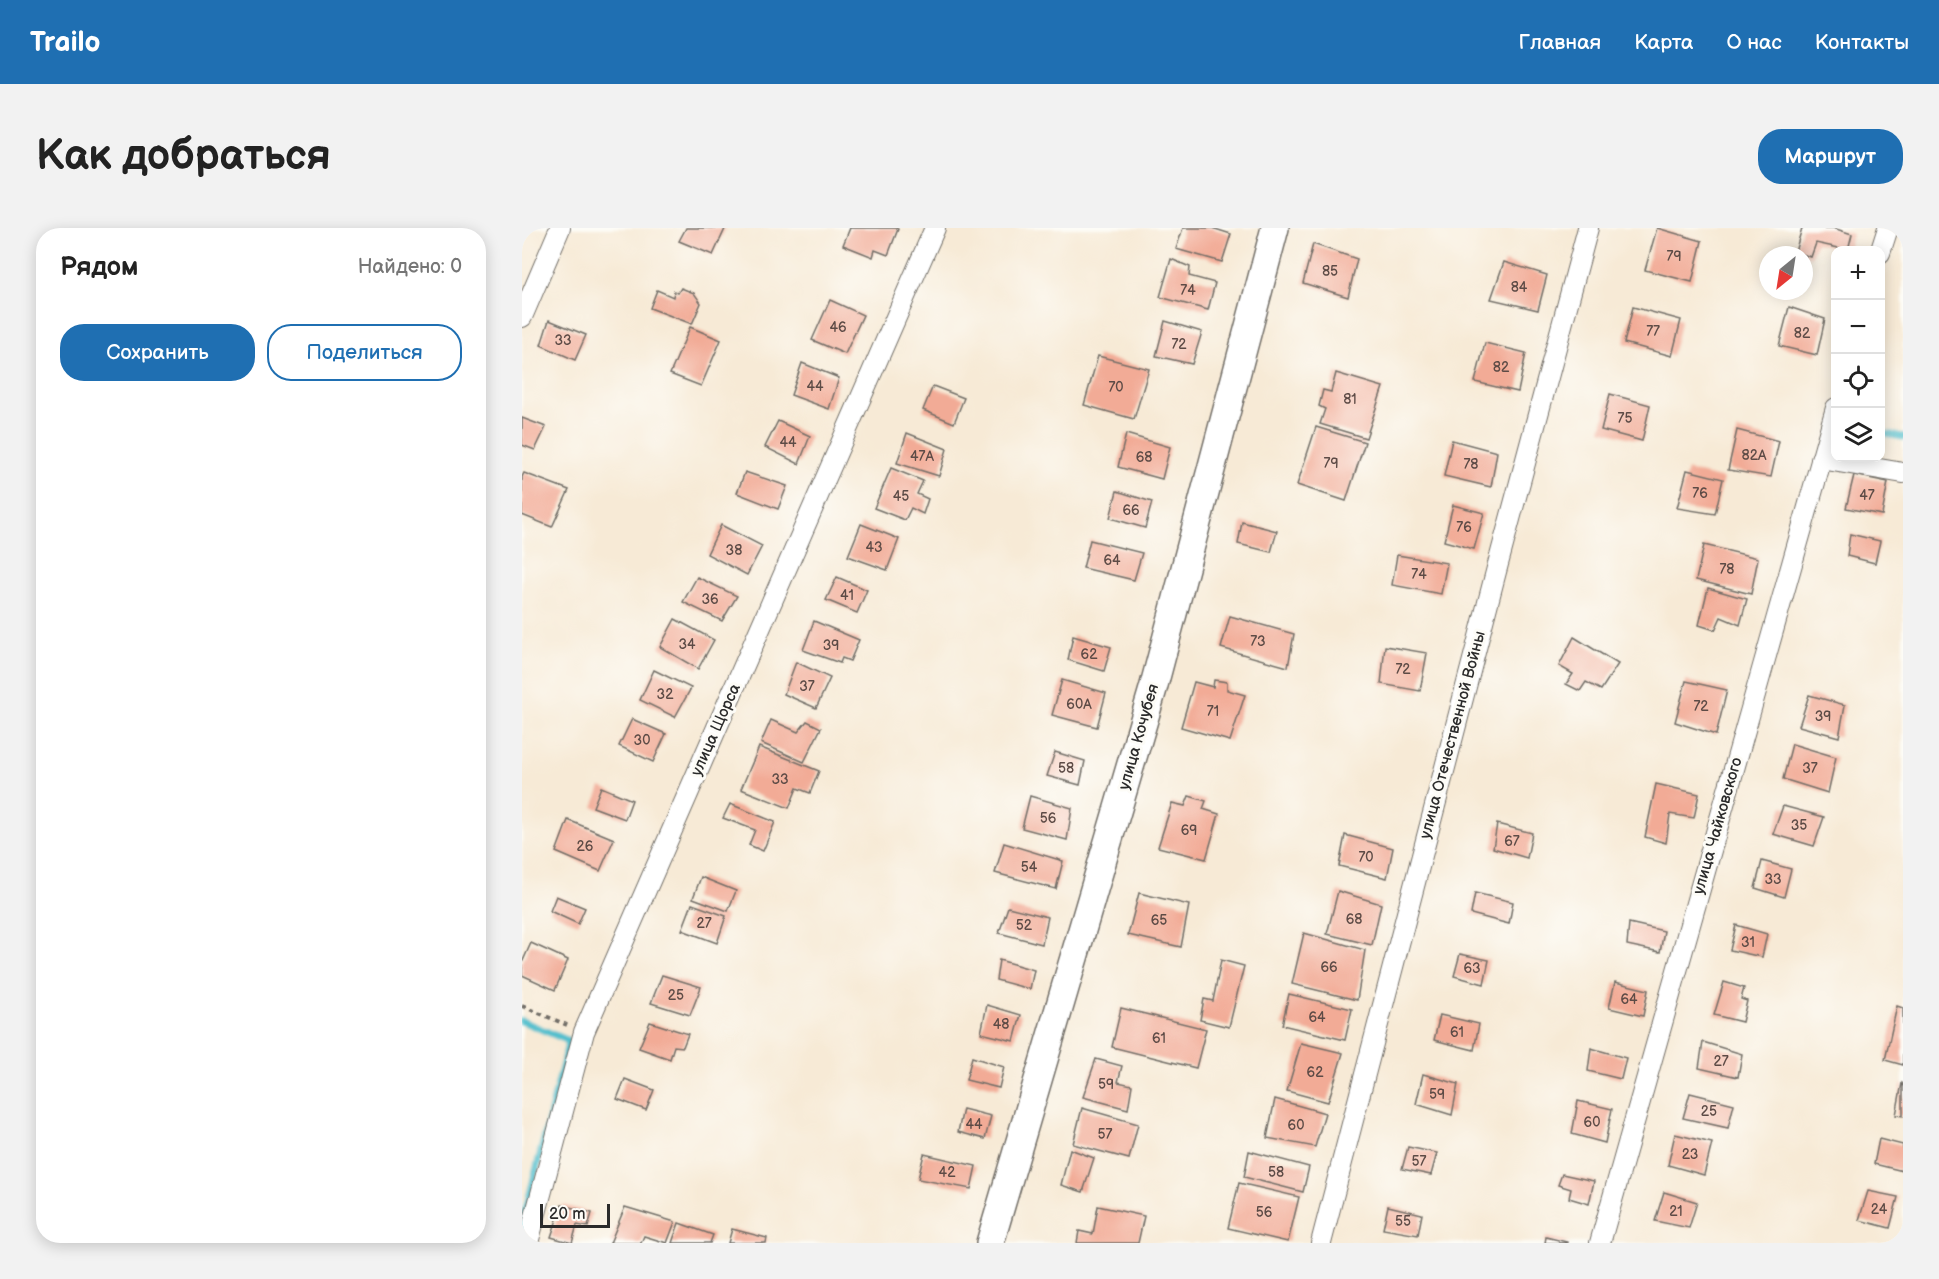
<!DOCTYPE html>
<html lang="ru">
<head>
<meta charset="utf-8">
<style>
  body { margin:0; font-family:"Balsamiq Sans",sans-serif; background:#f2f2f2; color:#222 }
  .controls { position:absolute; right:18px; top:18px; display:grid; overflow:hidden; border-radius:12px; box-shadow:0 3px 15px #0003 }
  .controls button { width:54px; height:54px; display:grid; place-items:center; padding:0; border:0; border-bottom:2px solid #e0e0e0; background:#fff; color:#222; font:30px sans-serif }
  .compass { position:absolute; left:1237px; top:18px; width:54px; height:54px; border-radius:50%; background:#fff; box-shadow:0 3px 15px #0003; rotate:210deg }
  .scale { position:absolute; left:18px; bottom:15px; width:70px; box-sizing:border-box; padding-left:6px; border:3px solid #2b2b2b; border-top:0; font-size:16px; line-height:21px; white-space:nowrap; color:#2b2b2b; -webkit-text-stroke:4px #fdfcf7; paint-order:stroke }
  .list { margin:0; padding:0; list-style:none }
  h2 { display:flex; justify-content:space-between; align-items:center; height:78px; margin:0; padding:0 24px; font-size:26px }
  h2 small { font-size:20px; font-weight:400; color:#767676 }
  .actions { display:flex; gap:12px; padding:18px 24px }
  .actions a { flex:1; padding:14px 0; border:2px solid #1f6fb2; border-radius:24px; text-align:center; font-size:21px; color:#1f6fb2 }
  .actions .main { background:#1f6fb2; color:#fff }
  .icon { flex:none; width:33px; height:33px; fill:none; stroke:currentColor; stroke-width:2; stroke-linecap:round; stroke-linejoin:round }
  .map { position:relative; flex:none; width:1381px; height:1015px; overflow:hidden; border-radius:24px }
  header { display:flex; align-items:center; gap:36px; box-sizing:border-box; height:84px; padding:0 30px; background:#1f6fb2; color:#fff }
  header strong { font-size:28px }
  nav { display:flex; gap:33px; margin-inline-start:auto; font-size:21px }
  .intro { display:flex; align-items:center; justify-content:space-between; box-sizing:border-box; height:144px; padding:0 36px }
  h1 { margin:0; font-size:42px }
  .button { padding:15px 27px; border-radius:24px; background:#1f6fb2; color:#fff; font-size:21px; font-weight:700 }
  main { display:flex; gap:36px; padding:0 36px }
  aside { flex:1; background:#fff; border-radius:24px; box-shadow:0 3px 15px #0003 }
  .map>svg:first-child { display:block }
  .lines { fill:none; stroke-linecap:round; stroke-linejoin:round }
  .stream { stroke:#53bfcd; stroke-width:7 }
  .building { fill:#f2ab96 }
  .minor-casing { stroke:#726e67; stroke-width:22 }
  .secondary-casing { stroke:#726e67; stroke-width:30 }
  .path { stroke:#726e67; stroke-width:4; stroke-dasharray:4.5 4.5; stroke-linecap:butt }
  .minor { stroke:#fff; stroke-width:20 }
  .secondary { stroke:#fff; stroke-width:27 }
  .labels { text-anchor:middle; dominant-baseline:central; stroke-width:6; stroke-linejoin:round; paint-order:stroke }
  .number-label { font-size:14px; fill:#5d4b46 }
  .street-label { font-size:16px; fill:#2b2b2b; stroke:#fdfcf7 }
</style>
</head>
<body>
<header>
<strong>Trailo</strong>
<nav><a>Главная</a><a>Карта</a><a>О нас</a><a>Контакты</a></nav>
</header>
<div class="intro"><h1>Как добраться</h1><a class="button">Маршрут</a></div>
<main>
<aside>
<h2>Рядом<small>Найдено: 0</small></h2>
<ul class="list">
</ul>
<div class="actions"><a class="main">Сохранить</a><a>Поделиться</a></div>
</aside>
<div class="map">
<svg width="1381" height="1015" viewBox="0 0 1381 1015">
  <rect width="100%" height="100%" fill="#fdfcf7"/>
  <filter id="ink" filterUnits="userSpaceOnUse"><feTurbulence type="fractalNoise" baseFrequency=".0167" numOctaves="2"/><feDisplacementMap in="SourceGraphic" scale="12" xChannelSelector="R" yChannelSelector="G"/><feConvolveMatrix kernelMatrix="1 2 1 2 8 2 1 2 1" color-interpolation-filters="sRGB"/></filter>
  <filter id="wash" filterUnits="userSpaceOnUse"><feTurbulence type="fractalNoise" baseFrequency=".008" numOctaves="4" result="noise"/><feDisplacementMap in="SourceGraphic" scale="24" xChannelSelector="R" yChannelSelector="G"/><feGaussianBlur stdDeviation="1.35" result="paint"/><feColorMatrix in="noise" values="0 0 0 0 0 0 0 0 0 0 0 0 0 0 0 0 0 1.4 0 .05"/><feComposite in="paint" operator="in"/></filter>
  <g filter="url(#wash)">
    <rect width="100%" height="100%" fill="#f7ead6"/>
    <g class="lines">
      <g class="stream">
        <polyline points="1358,205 1381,209"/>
        <polyline points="0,793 47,813 0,998"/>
      </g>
    </g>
    <g id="blocks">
      <g class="building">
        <polygon points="164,0 201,0 203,1 191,27 157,13"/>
        <polygon points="328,0 374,0 376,1 366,27 353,22 351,29 321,17"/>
        <polygon points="661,0 690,0 709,6 700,34 654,21"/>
        <polygon points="1135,0 1180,13 1170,54 1123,42"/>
        <polygon points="1280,0 1311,0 1330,6 1326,22 1294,15 1289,29 1273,24"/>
        <polygon points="791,16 835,31 826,69 781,55"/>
        <polygon points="649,31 668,39 667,48 693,55 686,82 638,69"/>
        <polygon points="982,34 1025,47 1016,82 969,71"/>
        <polygon points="159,60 172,65 179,75 170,96 128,80 135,62 151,69 152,63 156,65"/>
        <polygon points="308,72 341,87 323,126 290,112"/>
        <polygon points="1111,79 1159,92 1150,128 1102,115"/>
        <polygon points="1267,79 1303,91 1295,127 1257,118"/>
        <polygon points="27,92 64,107 53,132 19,117"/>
        <polygon points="643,93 680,104 670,136 634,128"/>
        <polygon points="168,99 199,112 179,158 148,146"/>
        <polygon points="963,115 1004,125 996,164 953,154"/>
        <polygon points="576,128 627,141 612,191 562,177"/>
        <polygon points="280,135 317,150 307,181 269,167"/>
        <polygon points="814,145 861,159 844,210 798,196 803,181 797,178 801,162 809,164"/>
        <polygon points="411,158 442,170 432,195 401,182"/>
        <polygon points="1088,166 1128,177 1120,213 1079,202"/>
        <polygon points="0,190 24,199 13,222 0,217"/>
        <polygon points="256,193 288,208 277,236 243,219"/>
        <polygon points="794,199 843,214 824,273 775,257"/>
        <polygon points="1215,202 1257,213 1249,249 1206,242"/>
        <polygon points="385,205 425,221 417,248 375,235"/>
        <polygon points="604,206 648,219 640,251 596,239"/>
        <polygon points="930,212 975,224 969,259 922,248"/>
        <polygon points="369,240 401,253 395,266 406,271 401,286 389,280 383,292 352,280"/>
        <polygon points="1165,242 1201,251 1193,286 1155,280"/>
        <polygon points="223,244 265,258 256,281 215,265"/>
        <polygon points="2,245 47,262 30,299 0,287 0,249"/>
        <polygon points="1332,247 1366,254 1360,287 1324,280"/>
        <polygon points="595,263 630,274 623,300 588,290"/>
        <polygon points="931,277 962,285 952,321 922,313"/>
        <polygon points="720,294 755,303 749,324 716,316"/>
        <polygon points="339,296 377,311 365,342 326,328"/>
        <polygon points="199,297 240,318 225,347 185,326"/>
        <polygon points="1328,306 1358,313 1353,335 1325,328"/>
        <polygon points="568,312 620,325 612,352 561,340"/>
        <polygon points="1182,317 1236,330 1229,366 1174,352"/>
        <polygon points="875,327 925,335 919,366 870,357"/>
        <polygon points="175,349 215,368 200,393 161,374"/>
        <polygon points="315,349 345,362 335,385 304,372"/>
        <polygon points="1186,360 1225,371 1218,397 1199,389 1193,402 1177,397"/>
        <polygon points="708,388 772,406 766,439 699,420"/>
        <polygon points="153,391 192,412 176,441 138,419"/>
        <polygon points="292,393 337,412 328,433 320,430 318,435 281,422"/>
        <polygon points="551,408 589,419 582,443 546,432"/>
        <polygon points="1052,409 1096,436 1079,462 1064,454 1058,463 1044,456 1051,446 1037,438"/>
        <polygon points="863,418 905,425 898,463 859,456"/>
        <polygon points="274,434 308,450 294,480 262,466"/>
        <polygon points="132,442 169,460 153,489 118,472"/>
        <polygon points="540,452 584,465 575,499 530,487"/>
        <polygon points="692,452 705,454 705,462 723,467 708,513 659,499 672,454 691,459"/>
        <polygon points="1164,453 1205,462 1194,507 1153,494"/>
        <polygon points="1287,467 1323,477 1317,509 1277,498"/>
        <polygon points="110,491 144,506 131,534 97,518"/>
        <polygon points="249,492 276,504 285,493 299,500 282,534 239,515"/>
        <polygon points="1270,516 1314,529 1306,565 1261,551"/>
        <polygon points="237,519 297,543 288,565 275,560 267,580 219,561"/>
        <polygon points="533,524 563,533 558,557 525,548"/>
        <polygon points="1134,556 1177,566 1172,590 1148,586 1144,615 1123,609"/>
        <polygon points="79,559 110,572 103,591 71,579"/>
        <polygon points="508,568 550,580 545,612 500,600"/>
        <polygon points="667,568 684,573 681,581 697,586 684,631 636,619 650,575 663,578"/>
        <polygon points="208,576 253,594 241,623 227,617 233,602 201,590"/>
        <polygon points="1261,578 1302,589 1292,618 1251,606"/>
        <polygon points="46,592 92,611 78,643 34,624"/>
        <polygon points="975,596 1010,605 1005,630 971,620"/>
        <polygon points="823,607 871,620 865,650 817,638"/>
        <polygon points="482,615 541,633 534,661 473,645"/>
        <polygon points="1240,633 1269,641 1262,669 1233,660"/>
        <polygon points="179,649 214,663 206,683 171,670"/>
        <polygon points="816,663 859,676 850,717 805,706"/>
        <polygon points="617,665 667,677 659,719 606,707"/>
        <polygon points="953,665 991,674 987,696 949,686"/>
        <polygon points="34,668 63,680 56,696 28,683"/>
        <polygon points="170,676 204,688 195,715 160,702"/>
        <polygon points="486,679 526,689 520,716 477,705"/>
        <polygon points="1107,695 1142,703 1138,724 1105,717"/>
        <polygon points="1214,697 1245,706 1240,729 1208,722"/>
        <polygon points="782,705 843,722 835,772 770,756"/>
        <polygon points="9,715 46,732 33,762 0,747 0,735"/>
        <polygon points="938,726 967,732 962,756 932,748"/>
        <polygon points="477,732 512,742 508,761 474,752"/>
        <polygon points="699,732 722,738 707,799 678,792 682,771 691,773"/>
        <polygon points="140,747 179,759 168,787 129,775"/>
        <polygon points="1093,754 1126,762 1121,788 1087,780"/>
        <polygon points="1202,754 1222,760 1219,771 1225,773 1220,794 1192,787"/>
        <polygon points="767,766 830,781 823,812 760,797"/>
        <polygon points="465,777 499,787 492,813 459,805"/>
        <polygon points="1375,778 1381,780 1381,837 1363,832"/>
        <polygon points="599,780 684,801 674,840 590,819"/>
        <polygon points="918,787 957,796 952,822 912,812"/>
        <polygon points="128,794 166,806 161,819 152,818 148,831 117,820"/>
        <polygon points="1181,814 1220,826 1216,849 1177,840"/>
        <polygon points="779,815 821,825 806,874 765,863"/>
        <polygon points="1069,820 1104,830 1099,851 1066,843"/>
        <polygon points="450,829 482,839 477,860 444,852"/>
        <polygon points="574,831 600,838 596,854 610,857 606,881 561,869"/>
        <polygon points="901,846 936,856 930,887 894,876"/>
        <polygon points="103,851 132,862 124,882 95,871"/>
        <polygon points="1380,855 1381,856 1381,888 1374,887"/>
        <polygon points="1168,865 1212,876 1206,900 1161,890"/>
        <polygon points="753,871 803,885 793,919 745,910"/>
        <polygon points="1056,873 1090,881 1083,915 1050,906"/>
        <polygon points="560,880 616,896 607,931 551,916"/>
        <polygon points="441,881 469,888 463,911 436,904"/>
        <polygon points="1153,906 1190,915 1182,947 1146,937"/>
        <polygon points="1357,911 1381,917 1381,943 1352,936"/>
        <polygon points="886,919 915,925 909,947 880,941"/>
        <polygon points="548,921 572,930 561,964 539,957"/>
        <polygon points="727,923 787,939 781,964 722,949"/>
        <polygon points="402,926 454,938 449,961 396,951"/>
        <polygon points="1040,946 1072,953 1067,976 1047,970 1049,961 1036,957"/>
        <polygon points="717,955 777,969 766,1014 706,1000"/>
        <polygon points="1346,963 1376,969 1368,1000 1337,992"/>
        <polygon points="1142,964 1175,974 1167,1000 1133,993"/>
        <polygon points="40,977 70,985 66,999 55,997 50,1015 29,1009"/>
        <polygon points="576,978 622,988 616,1015 555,1015 557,1003 571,1006"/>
        <polygon points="866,978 900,986 896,1007 861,1001"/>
        <polygon points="103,979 153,994 145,1015 122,1008 119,1015 88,1015"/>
        <polygon points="157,995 191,1007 188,1015 150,1015"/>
        <polygon points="210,1001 245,1010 244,1015 206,1015"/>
        <polygon points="1024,1009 1045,1014 1045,1015 1023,1015"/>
      </g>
    </g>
  </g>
  <g filter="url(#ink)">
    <use href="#blocks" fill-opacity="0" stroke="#726e67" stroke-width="1.5"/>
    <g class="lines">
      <defs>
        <g id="minor">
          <polyline points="1358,25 1366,0"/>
          <polyline points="0,89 38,0"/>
          <polyline points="1299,231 1381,245"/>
          <polyline points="6,1015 62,804 413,0"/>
          <polyline points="799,1015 976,336 1066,0"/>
          <polyline points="1078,1015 1314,180"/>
        </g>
        <polyline id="secondary" points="468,1015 631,461 753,0"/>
      </defs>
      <use href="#minor" class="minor-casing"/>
      <use href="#secondary" class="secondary-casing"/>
      <polyline class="path" points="0,778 45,797"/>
      <use href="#minor" class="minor"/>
      <use href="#secondary" class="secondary"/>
    </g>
  </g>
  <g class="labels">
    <g class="number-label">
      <text x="1152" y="28">79</text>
      <text x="808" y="43">85</text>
      <text x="997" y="59">84</text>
      <text x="666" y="62">74</text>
      <text x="316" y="99">46</text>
      <text x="1131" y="103">77</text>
      <text x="1280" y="105">82</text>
      <text x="41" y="112">33</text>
      <text x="657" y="116">72</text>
      <text x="979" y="139">82</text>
      <text x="293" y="158">44</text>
      <text x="594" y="159">70</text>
      <text x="828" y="171">81</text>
      <text x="1103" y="190">75</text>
      <text x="266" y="214">44</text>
      <text x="1232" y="227">82А</text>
      <text x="400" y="228">47А</text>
      <text x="622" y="229">68</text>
      <text x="809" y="235">79</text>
      <text x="949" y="236">78</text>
      <text x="1178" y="265">76</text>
      <text x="1345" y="267">47</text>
      <text x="379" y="268">45</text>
      <text x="609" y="282">66</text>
      <text x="942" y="299">76</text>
      <text x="352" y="319">43</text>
      <text x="212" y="322">38</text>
      <text x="590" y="332">64</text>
      <text x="1205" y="341">78</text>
      <text x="897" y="346">74</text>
      <text x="325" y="367">41</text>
      <text x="188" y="371">36</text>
      <text x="736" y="413">73</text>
      <text x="165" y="416">34</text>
      <text x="309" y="417">39</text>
      <text x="567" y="426">62</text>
      <text x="881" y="441">72</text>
      <text x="285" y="458">37</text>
      <text x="143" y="466">32</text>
      <text x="557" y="476">60А</text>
      <text x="1179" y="478">72</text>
      <text x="691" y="483">71</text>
      <text x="1301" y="488">39</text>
      <text x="120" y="512">30</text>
      <text x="544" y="540">58</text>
      <text x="1288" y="540">37</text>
      <text x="258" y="551">33</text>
      <text x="526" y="590">56</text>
      <text x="1277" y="597">35</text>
      <text x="667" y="602">69</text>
      <text x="990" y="613">67</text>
      <text x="63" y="618">26</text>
      <text x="844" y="629">70</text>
      <text x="507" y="639">54</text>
      <text x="1251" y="651">33</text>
      <text x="832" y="691">68</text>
      <text x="637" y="692">65</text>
      <text x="182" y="695">27</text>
      <text x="502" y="697">52</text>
      <text x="1226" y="714">31</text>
      <text x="807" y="739">66</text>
      <text x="950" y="740">63</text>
      <text x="154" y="767">25</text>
      <text x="1107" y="771">64</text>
      <text x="795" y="789">64</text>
      <text x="479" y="796">48</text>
      <text x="935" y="804">61</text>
      <text x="637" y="810">61</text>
      <text x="1199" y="833">27</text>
      <text x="793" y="844">62</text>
      <text x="584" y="856">59</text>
      <text x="915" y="866">59</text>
      <text x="1187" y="883">25</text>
      <text x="1070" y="894">60</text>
      <text x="452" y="896">44</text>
      <text x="774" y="897">60</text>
      <text x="583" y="906">57</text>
      <text x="1168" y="926">23</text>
      <text x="897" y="933">57</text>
      <text x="425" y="944">42</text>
      <text x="754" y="944">58</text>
      <text x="1357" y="981">24</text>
      <text x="1154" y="983">21</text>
      <text x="742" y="984">56</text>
      <text x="881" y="993">55</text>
    </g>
    <g class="street-label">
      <text transform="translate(194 502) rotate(-66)">улица Щорса</text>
      <text transform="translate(931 507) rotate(-75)">улица Отечественной Войны</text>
      <text transform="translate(617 509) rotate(-74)">улица Кочубея</text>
      <text transform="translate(1196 598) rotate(-74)">улица Чайковского</text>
    </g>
  </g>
</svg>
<div class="controls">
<button>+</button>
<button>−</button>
<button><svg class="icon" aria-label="locate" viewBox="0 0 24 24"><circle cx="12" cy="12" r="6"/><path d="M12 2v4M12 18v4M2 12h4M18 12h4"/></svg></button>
<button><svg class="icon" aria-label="layers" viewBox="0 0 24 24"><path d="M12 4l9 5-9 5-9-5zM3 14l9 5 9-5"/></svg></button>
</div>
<svg class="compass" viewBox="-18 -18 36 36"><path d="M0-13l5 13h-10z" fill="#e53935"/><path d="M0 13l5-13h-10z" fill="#767676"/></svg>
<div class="scale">20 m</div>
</div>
</main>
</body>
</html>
